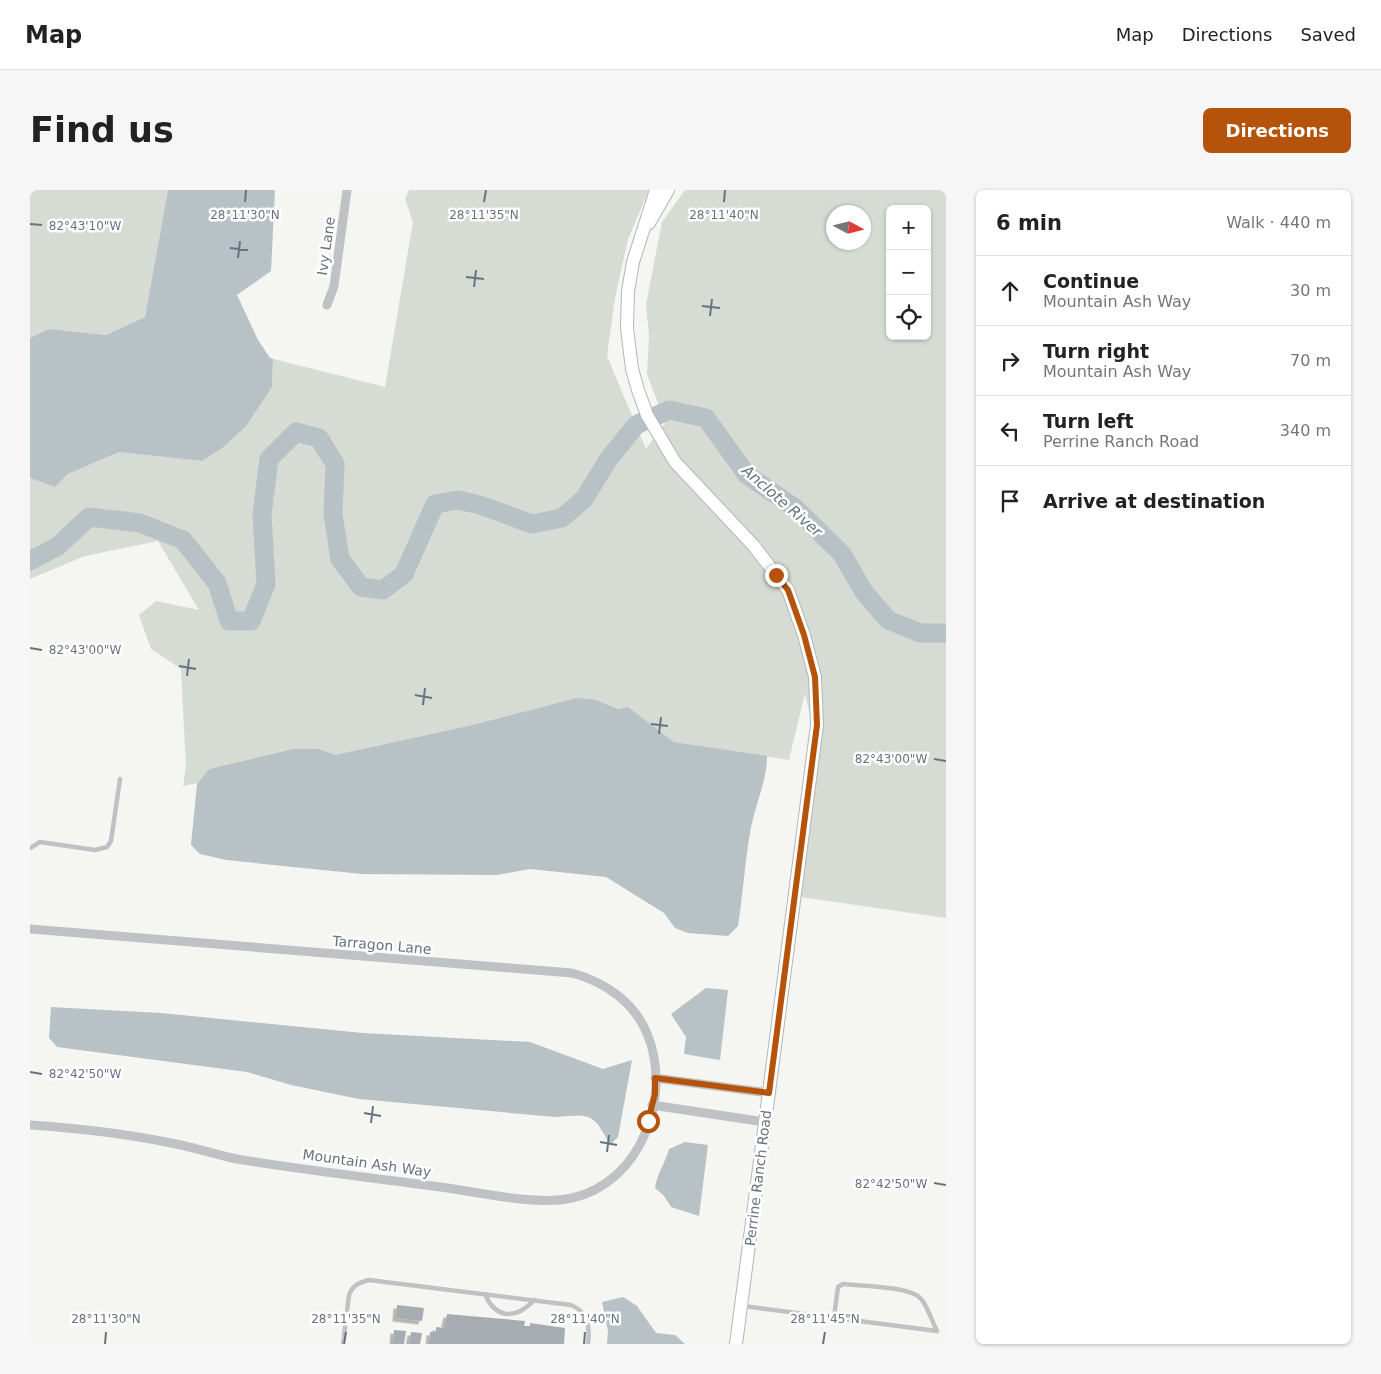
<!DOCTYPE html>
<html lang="en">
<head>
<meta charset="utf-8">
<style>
  body { margin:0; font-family:"DejaVu Sans",sans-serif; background:#f6f6f6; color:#222 }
  .controls { position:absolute; right:15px; top:15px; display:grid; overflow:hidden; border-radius:8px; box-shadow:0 1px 4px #0004 }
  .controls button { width:45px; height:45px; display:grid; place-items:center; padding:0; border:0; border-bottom:1px solid #e0e0e0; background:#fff; color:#222; font:25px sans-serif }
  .compass { position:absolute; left:796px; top:15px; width:45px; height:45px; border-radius:50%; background:#fff; box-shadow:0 1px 4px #0004; rotate:97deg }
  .stop { position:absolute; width:15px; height:15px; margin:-11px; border:4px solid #b45309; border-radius:50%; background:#fff }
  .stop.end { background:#b45309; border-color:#fff; box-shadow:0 1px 5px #0008 }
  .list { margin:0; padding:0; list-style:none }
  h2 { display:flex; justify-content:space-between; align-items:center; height:65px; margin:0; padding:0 20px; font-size:21px }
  h2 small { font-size:16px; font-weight:400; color:#767676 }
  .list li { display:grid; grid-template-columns:32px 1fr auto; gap:15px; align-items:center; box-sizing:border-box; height:70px; padding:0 20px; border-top:1px solid #e0e0e0 }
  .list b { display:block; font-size:19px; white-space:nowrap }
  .list p { margin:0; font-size:16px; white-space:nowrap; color:#767676 }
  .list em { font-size:16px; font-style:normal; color:#767676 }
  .icon { flex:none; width:28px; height:28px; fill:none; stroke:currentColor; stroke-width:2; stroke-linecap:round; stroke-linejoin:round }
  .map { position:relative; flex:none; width:916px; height:1154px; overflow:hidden; border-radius:8px }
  header { display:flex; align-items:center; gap:30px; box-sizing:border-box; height:70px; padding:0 25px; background:#fff; border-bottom:1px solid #e0e0e0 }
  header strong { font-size:24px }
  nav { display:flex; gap:28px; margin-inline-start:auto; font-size:18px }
  .intro { display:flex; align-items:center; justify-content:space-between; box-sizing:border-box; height:120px; padding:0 30px }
  h1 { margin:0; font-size:35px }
  .button { padding:12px 22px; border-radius:8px; background:#b45309; color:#fff; font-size:18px; font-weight:700 }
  main { display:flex; gap:30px; padding:0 30px }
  aside { flex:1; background:#fff; border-radius:8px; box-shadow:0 1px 4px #0004 }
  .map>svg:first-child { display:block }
  .green { fill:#d6dbd4; fill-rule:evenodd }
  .water { fill:#b8c1c5 }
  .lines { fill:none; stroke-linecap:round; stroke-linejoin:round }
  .river { stroke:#b8c1c5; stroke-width:19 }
  .building { fill:#a6acb1; filter:url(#shadow) }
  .secondary-casing { stroke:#b2b6ba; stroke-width:14 }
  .lane { stroke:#bfc2c5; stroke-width:4.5 }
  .street { stroke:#bfc2c5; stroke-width:9 }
  .secondary { stroke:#fff; stroke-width:12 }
  .route { stroke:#b45309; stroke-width:6 }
  .ticks { fill:none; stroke:#68737f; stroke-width:2 }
  .labels { text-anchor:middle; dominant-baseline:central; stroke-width:5; stroke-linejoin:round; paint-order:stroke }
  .street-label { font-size:14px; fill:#68737f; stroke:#fff }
  .water-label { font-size:15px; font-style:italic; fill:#63747c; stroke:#fff }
  .ticks-label { font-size:12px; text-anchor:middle; fill:#68737f; stroke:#fff; stroke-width:5; stroke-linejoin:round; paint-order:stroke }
</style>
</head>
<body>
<header>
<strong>Map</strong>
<nav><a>Map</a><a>Directions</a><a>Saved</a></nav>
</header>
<div class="intro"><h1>Find us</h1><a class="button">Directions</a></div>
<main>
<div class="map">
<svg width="916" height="1154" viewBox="0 0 916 1154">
  <defs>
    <filter id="shadow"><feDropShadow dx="-3.5" dy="3.5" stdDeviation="0" flood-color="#0004"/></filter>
  </defs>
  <rect width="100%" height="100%" fill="#f5f5f2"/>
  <g class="green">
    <polygon points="0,0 138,0 115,127 76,145 19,139 0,148"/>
    <polygon points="379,0 619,0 598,49 585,108 577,166 616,259 623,249 641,275 718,358 752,402 768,446 779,487 781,530 775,503 759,570 644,552 598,518 588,519 566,510 520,515 442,535 305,565 289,559 263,559 179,579 168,593 153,596 156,577 151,479 121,459 109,425 126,411 169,420 128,351 55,366 0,389 0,288 25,297 38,284 89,262 172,271 242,197 243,169 355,197 383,32 375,9"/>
    <path d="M655,0H916V728L771,707L793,536L791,486L780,443L763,398L650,269L631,239L635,232L617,184L619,145L616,114L632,32ZM860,19H897V146H860ZM804,22H834V52H804Z"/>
  </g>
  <g class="water">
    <polygon points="138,0 245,0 241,81 207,105 228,150 240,168 243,169 242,197 216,236 192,258 172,271 89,262 38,284 25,297 0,288 0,148 19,139 76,145 115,127"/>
    <path d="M547,508L566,510L588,519L598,517L644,552L737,566C737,590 726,613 721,637C715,670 713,704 708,736L698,746L658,743L645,738L634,723L576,687L500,679L467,685L332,684L196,670L170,664L161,655L167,594L179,579L263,559H289L305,565L442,535Z"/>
    <polygon points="676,798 698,800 690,870 654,864 656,847 641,824"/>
    <path d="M21,817L131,823L333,843L500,852L573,879L602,870L588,947L580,955C563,922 560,924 525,927L329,909L261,895L217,882L27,857L19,848Z"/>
    <path d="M655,952L678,955L669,1026L641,1017L634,1006L625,998C627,983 635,974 639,959Z"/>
    <polygon points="593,1107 607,1116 626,1143 645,1145 655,1154 577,1154 578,1141 572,1112"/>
  </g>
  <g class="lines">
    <polyline class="river" points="0,371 28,356 59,327 110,333 153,350 187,393 199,431 221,431 236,394 232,324 239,269 266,242 289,248 305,274 303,324 310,369 331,397 353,400 374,384 405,314 428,310 450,315 502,334 532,328 554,309 578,270 606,235 639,220 676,228 717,285 765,318 812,364 834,402 858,430 890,443 916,443"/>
  </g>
  <g class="building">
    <polygon points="367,1115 394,1118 392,1131 366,1128"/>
    <polygon points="417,1124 495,1131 494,1136 500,1136 500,1133 535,1138 534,1154 399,1154 400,1142 406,1142 406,1137 414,1138"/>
    <polygon points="364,1140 376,1141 374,1154 363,1154"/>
    <polygon points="381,1142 392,1143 390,1154 379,1154"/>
  </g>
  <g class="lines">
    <defs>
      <g id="secondary">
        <polyline points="626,0 603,72 598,101 597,138 602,179 608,200 617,225 645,272 723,355 758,400 774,445 785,487 787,535 706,1154"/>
        <polyline points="619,33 638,0"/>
      </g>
    </defs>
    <use href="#secondary" class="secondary-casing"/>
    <g class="lane">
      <polyline points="0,658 10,652 65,660 77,657 81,651 90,589"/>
      <path d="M455,1104C466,1130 487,1129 504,1110"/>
      <polyline points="713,1116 907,1141"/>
      <path d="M804,1127L808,1097L813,1094C830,1096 881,1096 891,1109C898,1117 902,1131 907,1141"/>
      <path d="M313,1154L319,1105C323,1095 328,1093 339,1090L541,1115C558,1122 560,1136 558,1154"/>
    </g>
    <g class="street">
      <polyline points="297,115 304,96 317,0"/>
      <path d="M0,739L542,783C575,792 605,812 618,846C642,907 611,993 542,1008C506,1016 448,1002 411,997C343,988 274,980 207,969C183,964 160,956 136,952C91,943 46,938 0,935"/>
      <polyline points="625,888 739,903"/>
      <polyline points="622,915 735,932"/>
    </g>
    <use href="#secondary" class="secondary"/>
  </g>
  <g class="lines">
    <polyline class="route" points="618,931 625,904 625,888 739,903 787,535 785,487 774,445 758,400 746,385"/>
  </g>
  <path class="ticks" d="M215,12L216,0M454,12L456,0M694,12L695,0M0,34L12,35M200,58L218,60M208,68L210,51M436,87L454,89M444,97L446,80M672,116L690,118M680,126L682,109M0,458L12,460M149,476L166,479M157,486L159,469M385,505L402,508M393,515L395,498M621,534L638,536M629,544L631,527M904,569L916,571M0,882L12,884M334,923L351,926M341,933L343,916M570,952L587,955M577,962L579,945M904,993L916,995M75,1154L76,1142M314,1154L316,1142M554,1154L555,1142M793,1154L795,1142"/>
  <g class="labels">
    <g class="street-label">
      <text transform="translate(296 56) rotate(-82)">Ivy Lane</text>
      <text transform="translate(352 755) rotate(5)">Tarragon Lane</text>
      <text transform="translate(337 973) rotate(8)">Mountain Ash Way</text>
      <text transform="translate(728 988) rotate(-83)">Perrine Ranch Road</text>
    </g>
    <g class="water-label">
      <text transform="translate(752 311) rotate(41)">Anclote River</text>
    </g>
  </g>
  <g class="ticks-label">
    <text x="215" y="29">28°11'30"N</text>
    <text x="454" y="29">28°11'35"N</text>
    <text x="694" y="29">28°11'40"N</text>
    <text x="55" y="40">82°43'10"W</text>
    <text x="55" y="464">82°43'00"W</text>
    <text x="861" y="573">82°43'00"W</text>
    <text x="55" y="888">82°42'50"W</text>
    <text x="861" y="998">82°42'50"W</text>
    <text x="76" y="1133">28°11'30"N</text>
    <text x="316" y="1133">28°11'35"N</text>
    <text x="555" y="1133">28°11'40"N</text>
    <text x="795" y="1133">28°11'45"N</text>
  </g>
</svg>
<div class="controls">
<button>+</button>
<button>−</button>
<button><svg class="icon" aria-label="locate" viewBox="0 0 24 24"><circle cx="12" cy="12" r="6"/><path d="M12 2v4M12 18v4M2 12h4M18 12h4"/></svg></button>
</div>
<svg class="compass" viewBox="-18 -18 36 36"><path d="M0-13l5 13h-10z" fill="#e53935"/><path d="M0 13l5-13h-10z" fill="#767676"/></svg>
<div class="stop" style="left:618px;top:931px"></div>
<div class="stop end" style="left:746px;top:385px"></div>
</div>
<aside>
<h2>6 min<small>Walk · 440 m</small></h2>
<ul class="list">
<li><svg class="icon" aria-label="ahead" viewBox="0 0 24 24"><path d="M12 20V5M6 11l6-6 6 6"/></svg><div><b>Continue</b><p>Mountain Ash Way</p></div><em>30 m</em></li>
<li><svg class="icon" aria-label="right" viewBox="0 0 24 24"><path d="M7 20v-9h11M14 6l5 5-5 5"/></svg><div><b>Turn right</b><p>Mountain Ash Way</p></div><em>70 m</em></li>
<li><svg class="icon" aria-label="left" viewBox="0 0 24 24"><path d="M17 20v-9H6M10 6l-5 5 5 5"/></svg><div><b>Turn left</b><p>Perrine Ranch Road</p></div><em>340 m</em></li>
<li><svg class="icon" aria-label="arrive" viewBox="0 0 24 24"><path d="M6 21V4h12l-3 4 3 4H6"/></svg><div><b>Arrive at destination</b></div></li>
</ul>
</aside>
</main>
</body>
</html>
